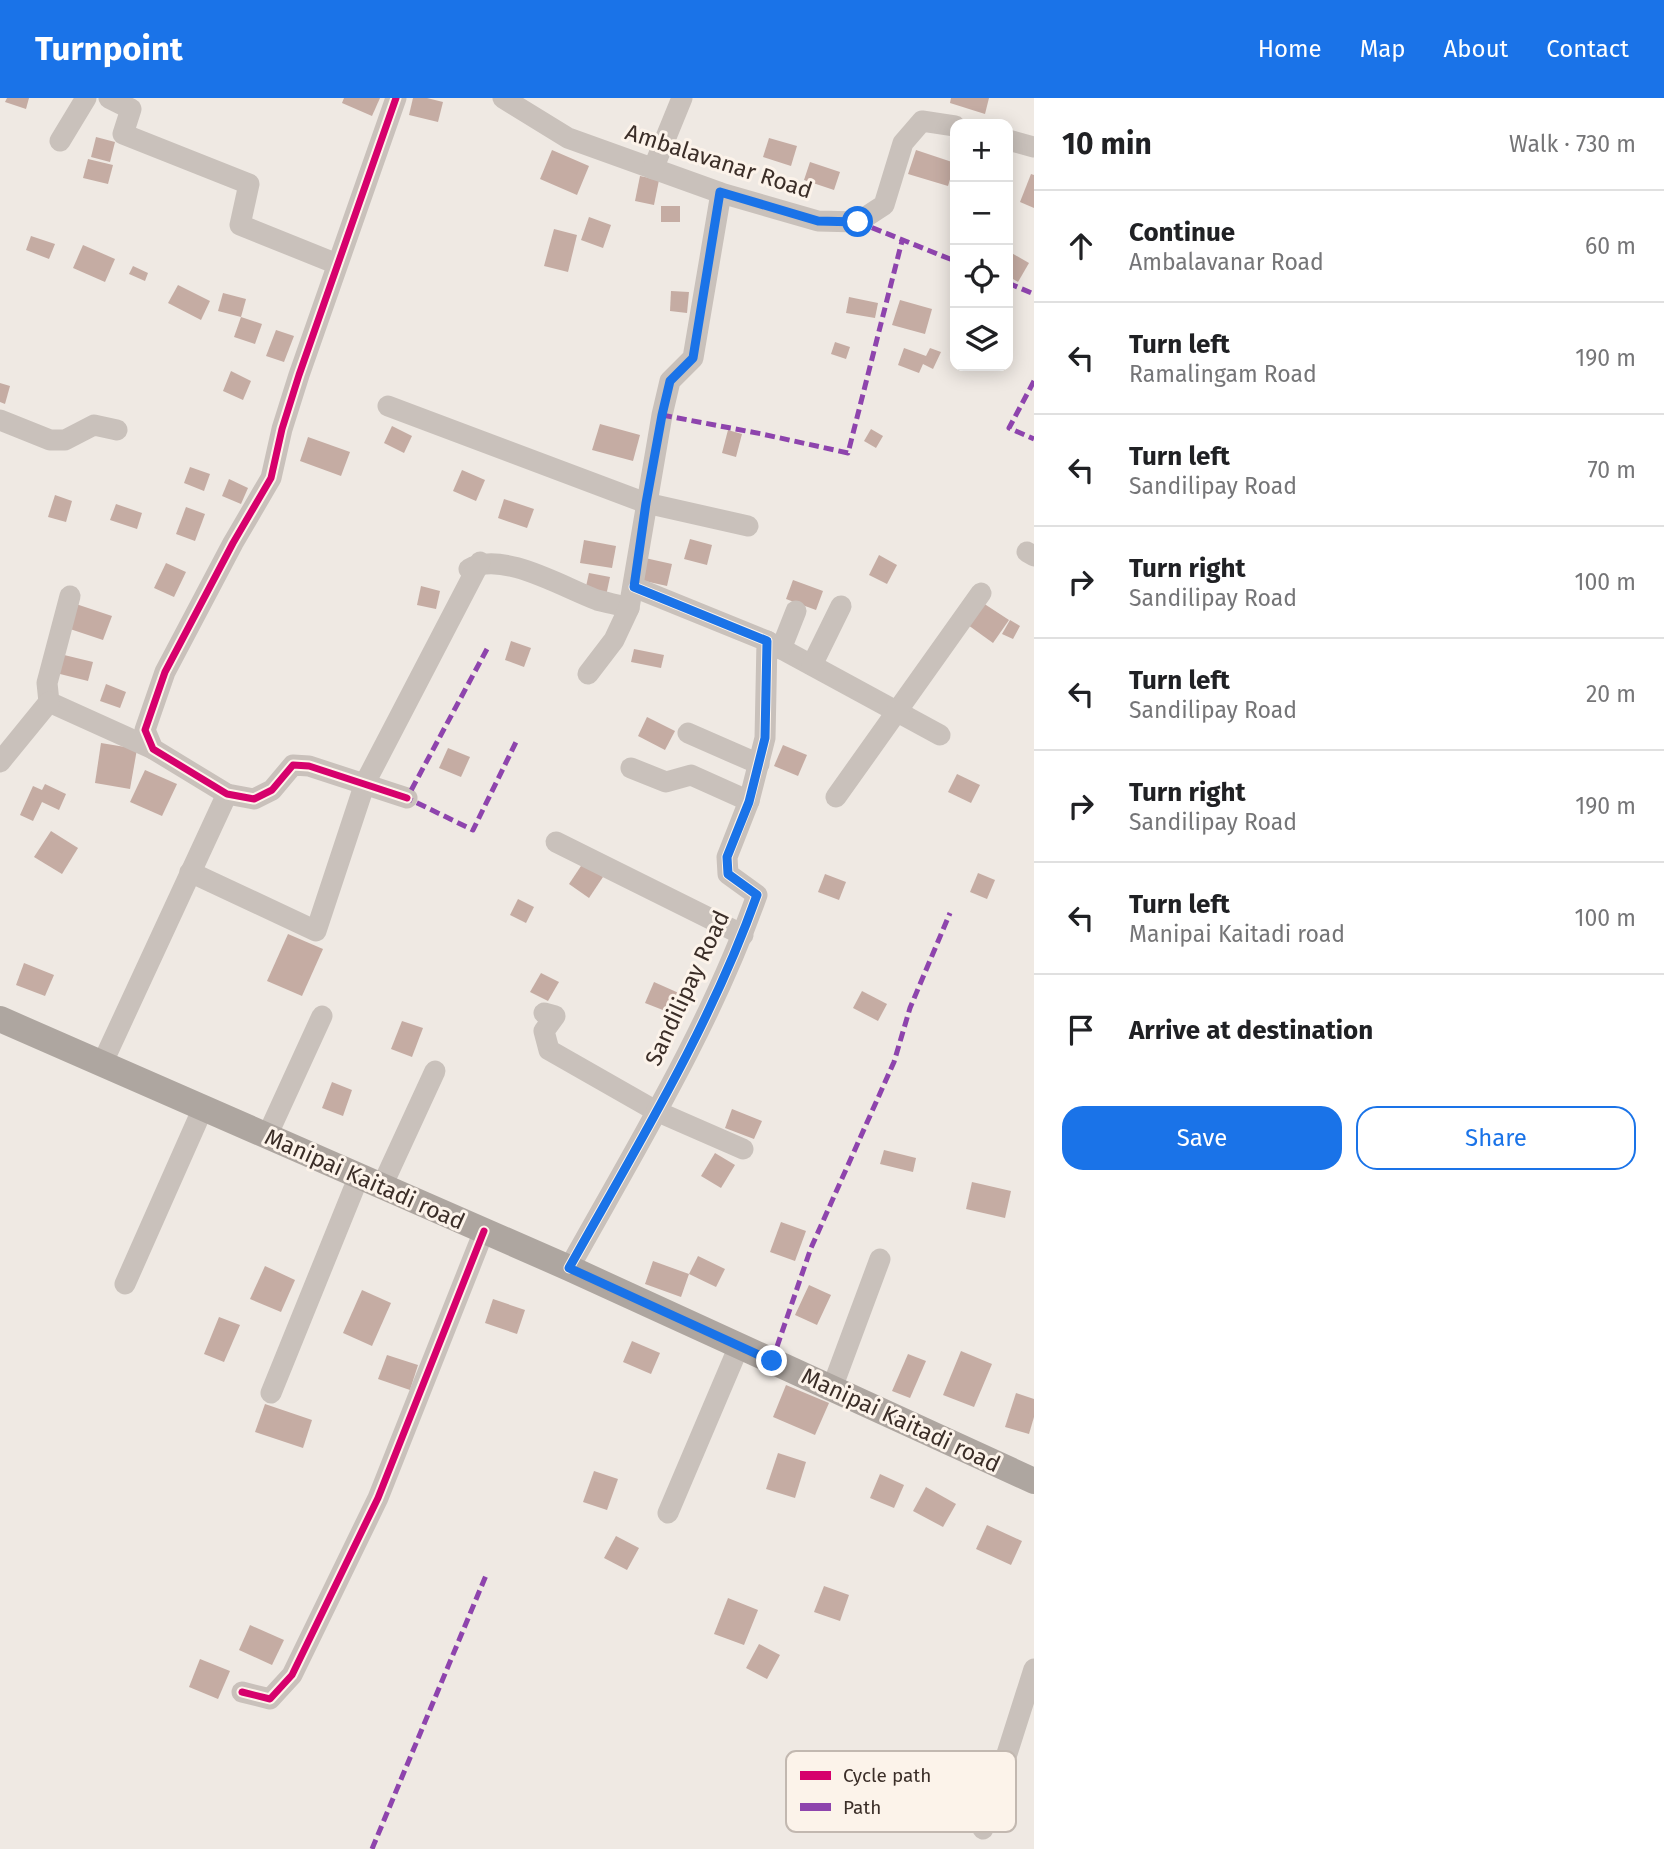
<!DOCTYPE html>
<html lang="en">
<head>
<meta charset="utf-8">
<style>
  body { margin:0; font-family:"Fira Sans",sans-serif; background:#f6f6f6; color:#202124 }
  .controls { position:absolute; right:21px; top:21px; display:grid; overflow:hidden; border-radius:14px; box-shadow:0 4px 18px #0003 }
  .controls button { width:63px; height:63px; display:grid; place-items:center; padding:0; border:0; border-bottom:2px solid #e0e0e0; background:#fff; color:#202124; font:35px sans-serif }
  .stop { position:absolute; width:21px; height:21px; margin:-16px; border:5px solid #1a73e8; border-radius:50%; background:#fff }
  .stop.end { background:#1a73e8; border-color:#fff; box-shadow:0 2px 7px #0008 }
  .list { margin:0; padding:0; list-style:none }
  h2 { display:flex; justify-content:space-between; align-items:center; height:91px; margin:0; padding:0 28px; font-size:30px }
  h2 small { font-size:23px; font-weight:400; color:#757577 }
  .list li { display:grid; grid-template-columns:46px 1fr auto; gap:21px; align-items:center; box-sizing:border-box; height:112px; padding:0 28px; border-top:2px solid #e0e0e0 }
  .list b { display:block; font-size:26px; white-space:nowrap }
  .list p { margin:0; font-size:23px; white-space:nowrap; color:#757577 }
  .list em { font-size:23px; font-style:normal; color:#757577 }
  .actions { display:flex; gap:14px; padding:21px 28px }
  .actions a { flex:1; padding:16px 0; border:2px solid #1a73e8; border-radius:21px; text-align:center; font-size:24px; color:#1a73e8 }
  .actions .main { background:#1a73e8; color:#fff }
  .icon { flex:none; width:38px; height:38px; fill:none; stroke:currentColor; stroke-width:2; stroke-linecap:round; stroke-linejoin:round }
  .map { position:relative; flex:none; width:1034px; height:1751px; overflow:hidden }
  header { display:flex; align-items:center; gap:42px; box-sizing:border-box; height:98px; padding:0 35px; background:#1a73e8; color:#fff }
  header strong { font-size:33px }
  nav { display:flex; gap:38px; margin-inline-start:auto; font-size:24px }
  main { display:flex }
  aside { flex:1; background:#fff }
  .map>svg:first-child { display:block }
  .building { fill:#c5aca3 }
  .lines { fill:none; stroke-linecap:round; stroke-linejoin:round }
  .minor { stroke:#c9c1bb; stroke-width:21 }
  .major { stroke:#aea6a0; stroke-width:26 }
  .quiet { stroke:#8e44ad; stroke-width:5; stroke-dasharray:10 5; stroke-linecap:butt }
  .cycleway-casing { stroke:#fcf3ea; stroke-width:11 }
  .cycleway { stroke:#d6006c; stroke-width:7 }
  .route { stroke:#1a73e8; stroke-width:9 }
  .labels { text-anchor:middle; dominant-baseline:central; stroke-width:6; stroke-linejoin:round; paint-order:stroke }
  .street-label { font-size:23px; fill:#3b2e28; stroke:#fcf3ea }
  .key { fill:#fcf3ea; stroke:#c2b8b0; stroke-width:2 }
  .key-label { font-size:19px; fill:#3b2e28 }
</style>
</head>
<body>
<header>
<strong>Turnpoint</strong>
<nav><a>Home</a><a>Map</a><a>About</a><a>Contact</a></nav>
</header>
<main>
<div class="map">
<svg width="1034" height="1751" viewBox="0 0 1034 1751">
  <rect width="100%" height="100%" fill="#efe9e3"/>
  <g class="building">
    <polygon points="7,0 29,0 26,11 5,4"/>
    <polygon points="344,0 380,0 372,18 342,5"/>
    <polygon points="413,0 427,0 443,4 438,24 409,17"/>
    <polygon points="951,0 989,0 985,16 950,5"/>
    <polygon points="96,39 115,44 110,64 91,59"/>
    <polygon points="769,40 797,48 791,68 763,59"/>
    <polygon points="552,52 589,68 577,97 540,81"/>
    <polygon points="916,52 955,65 948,88 908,76"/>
    <polygon points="88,61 113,67 108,86 83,80"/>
    <polygon points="810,64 840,74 834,92 804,82"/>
    <polygon points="1031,76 1034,77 1034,110 1020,104"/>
    <polygon points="640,78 659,82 654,107 635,103"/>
    <rect x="661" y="108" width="19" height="16"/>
    <polygon points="589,119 611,127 603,150 581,142"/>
    <polygon points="554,131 577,137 568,174 544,168"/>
    <polygon points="31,138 55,146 49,161 26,152"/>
    <polygon points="83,147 115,161 105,184 73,170"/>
    <polygon points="1008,153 1029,165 1018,184 1008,178"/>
    <polygon points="133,168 148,175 145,183 129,176"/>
    <polygon points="178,187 210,203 201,222 168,205"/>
    <polygon points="671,193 689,194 687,215 670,213"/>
    <polygon points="223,195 246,201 241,219 218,213"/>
    <polygon points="849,199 878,205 875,220 846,215"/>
    <polygon points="900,202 932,211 925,236 892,227"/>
    <polygon points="241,219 262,226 255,246 234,239"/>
    <polygon points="276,232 294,238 284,264 266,258"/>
    <polygon points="835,244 850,249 846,261 831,256"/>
    <polygon points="904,250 926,258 930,250 941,254 933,271 923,266 919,275 898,267"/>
    <polygon points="231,273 251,283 243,302 223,293"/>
    <polygon points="0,285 10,288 5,306 0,304"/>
    <polygon points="600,326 640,337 633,363 592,352"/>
    <polygon points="392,328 412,338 404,355 384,345"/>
    <polygon points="871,331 883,338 876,350 864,343"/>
    <polygon points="728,332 742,336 736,359 722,355"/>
    <polygon points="308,339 350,354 341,378 300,363"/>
    <polygon points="190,369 210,376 204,393 184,385"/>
    <polygon points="462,372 485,382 476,403 453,393"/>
    <polygon points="229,381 248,390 241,406 222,398"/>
    <polygon points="55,397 72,403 66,424 48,419"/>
    <polygon points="504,401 534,411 527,430 498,420"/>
    <polygon points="116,406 142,415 137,431 110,422"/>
    <polygon points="186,409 205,416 195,443 176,436"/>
    <polygon points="690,441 712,447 707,467 684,461"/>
    <polygon points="584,442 616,448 612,470 580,465"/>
    <polygon points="879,457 897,467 887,486 869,477"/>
    <polygon points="645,460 672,466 667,488 640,482"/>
    <polygon points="166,465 186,474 174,499 154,490"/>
    <polygon points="589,475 610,479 606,498 585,493"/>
    <polygon points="793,482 823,493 816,512 786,501"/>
    <polygon points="421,488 440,493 436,511 417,507"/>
    <polygon points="983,505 1009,522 993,545 968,527"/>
    <polygon points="76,506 112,518 103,542 67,530"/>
    <polygon points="1010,522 1020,528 1013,541 1002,536"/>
    <polygon points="511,543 531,550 524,569 505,562"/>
    <polygon points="634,551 664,557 661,570 631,564"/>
    <polygon points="60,556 93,564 88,583 56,575"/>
    <polygon points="106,586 126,594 120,610 100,603"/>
    <polygon points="647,619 675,633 665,652 638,638"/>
    <polygon points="101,645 137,651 130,691 95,685"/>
    <polygon points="783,647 807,657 798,678 774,668"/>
    <polygon points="448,650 470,659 461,679 439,670"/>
    <polygon points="145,672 177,686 162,718 130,704"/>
    <polygon points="957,676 980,687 971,705 948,694"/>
    <polygon points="45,686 66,696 59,712 42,704 33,723 20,717 33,688 42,692"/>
    <polygon points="51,733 78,750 62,776 34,759"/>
    <polygon points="583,765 603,779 589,800 569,786"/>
    <polygon points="978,775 995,782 987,801 970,794"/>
    <polygon points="825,776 846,784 839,802 818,794"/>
    <polygon points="518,801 534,809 526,825 510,817"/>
    <polygon points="288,836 323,851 302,898 267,883"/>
    <polygon points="24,865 54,877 45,898 16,887"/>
    <polygon points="541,875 559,884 548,903 530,894"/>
    <polygon points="654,884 681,896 673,916 645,905"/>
    <polygon points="862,893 887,906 878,923 853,910"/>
    <polygon points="402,923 423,930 412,959 391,951"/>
    <polygon points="332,984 352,992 343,1018 322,1010"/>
    <polygon points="732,1011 762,1023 754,1041 725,1030"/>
    <polygon points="884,1052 916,1060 913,1074 880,1066"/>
    <polygon points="715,1055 735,1067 721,1090 701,1078"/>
    <polygon points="972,1084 1011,1093 1005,1120 966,1111"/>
    <polygon points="781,1124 806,1133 795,1163 770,1154"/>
    <polygon points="698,1158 725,1171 716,1189 689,1176 681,1199 645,1186 653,1163 689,1176"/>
    <polygon points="265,1168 295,1182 281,1214 250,1201"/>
    <polygon points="809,1187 831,1197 817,1227 795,1217"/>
    <polygon points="362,1192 391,1205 372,1248 343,1235"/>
    <polygon points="493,1201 525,1212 517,1236 485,1225"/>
    <polygon points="219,1219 240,1227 224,1264 204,1256"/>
    <polygon points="632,1243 660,1255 651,1276 623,1264"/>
    <polygon points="961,1253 992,1266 974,1309 943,1297"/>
    <polygon points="908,1256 926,1263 910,1300 892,1293"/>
    <polygon points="387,1257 418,1267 410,1292 378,1281"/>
    <polygon points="786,1287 829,1305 815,1337 773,1319"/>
    <polygon points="1016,1295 1034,1301 1034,1319 1029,1336 1005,1329"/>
    <polygon points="265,1306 312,1322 303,1350 255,1334"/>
    <polygon points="778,1355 806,1364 795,1400 766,1391"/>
    <polygon points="594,1373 618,1381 607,1412 583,1404"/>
    <polygon points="880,1376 904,1387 894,1410 870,1400"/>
    <polygon points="926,1389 956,1406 943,1429 913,1413"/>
    <polygon points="987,1427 1022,1443 1011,1467 976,1451"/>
    <polygon points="616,1438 639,1450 627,1472 604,1460"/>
    <polygon points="824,1488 849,1497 840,1523 814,1514"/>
    <polygon points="728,1500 758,1512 744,1547 714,1536"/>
    <polygon points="250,1527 284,1542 272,1567 239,1552"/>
    <polygon points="759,1546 780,1557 767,1581 746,1570"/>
    <polygon points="200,1561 230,1573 218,1601 189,1589"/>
  </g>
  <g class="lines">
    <g class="minor">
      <polyline points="109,0 131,11 123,36 249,86 240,127 337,166"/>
      <polyline points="396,0 299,277 282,331 271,380 233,445 165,574 145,632 153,651 227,696 254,701 272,692 293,667 309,668 407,700"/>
      <polyline points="503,0 568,40 721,95 818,123 858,124 884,107 903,45 922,23 955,28"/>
      <polyline points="1008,42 1034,49"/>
      <polyline points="60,43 86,0"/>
      <polyline points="653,71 682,0"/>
      <polyline points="388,308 646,405 748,428"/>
      <polyline points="0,322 50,342 65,342 94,327 117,332"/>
      <polyline points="1027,454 1034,458"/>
      <path d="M469,471C502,452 564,490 597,502C608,505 619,507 629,510"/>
      <polyline points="70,498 47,585 49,604 153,651"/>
      <polyline points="767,543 940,637"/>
      <polyline points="781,551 796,513"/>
      <polyline points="812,567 841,508"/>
      <polyline points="588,576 614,542 629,510 662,317 670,283 693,260 721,95"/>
      <polyline points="688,635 759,666"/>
      <polyline points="0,664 49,604"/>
      <polyline points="631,670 666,684 691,677 749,703"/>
      <polyline points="836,699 981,495"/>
      <polyline points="556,744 743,837"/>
      <polyline points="190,774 316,833 365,685 480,464"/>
      <polyline points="544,915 555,918 544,933 549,952 656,1013 743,1051"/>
      <polyline points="102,966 227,696"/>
      <polyline points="267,1038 322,918"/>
      <polyline points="382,1088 435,973"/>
      <path d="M569,1170C637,1048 710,929 757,797L728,776L727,759L749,703L765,640L767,543L634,489"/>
      <polyline points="125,1186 203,1010"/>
      <polyline points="832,1290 880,1161"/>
      <polyline points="271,1295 359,1078"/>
      <polyline points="668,1415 739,1248"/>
      <polyline points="242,1594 270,1601 292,1577 378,1400 484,1133"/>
      <polyline points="983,1731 1034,1571"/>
    </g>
    <polyline class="major" points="0,921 569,1170 1034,1383"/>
    <g class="quiet">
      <polyline points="858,124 955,163"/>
      <polyline points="1008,185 1034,196"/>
      <polyline points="1034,283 1009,330 1034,341"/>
      <polyline points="662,317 762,336 848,355 902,143"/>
      <polyline points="487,551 407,700 473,732 518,640"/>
      <polyline points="772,1263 811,1150 894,964 910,910 950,815"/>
      <polyline points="372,1751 487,1475"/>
    </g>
    <defs>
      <g id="cycleway">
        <polyline points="396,0 299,277 282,331 271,380 233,445 165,574 145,632 153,651 227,696 254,701 272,692 293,667 309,668 407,700"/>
        <path d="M569,1170C637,1048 710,929 757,797L728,776L727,759L749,703L765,640L767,543L634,489"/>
        <polyline points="242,1594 270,1601 292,1577 378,1400 484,1133"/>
      </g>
    </defs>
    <use href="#cycleway" class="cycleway-casing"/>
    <use href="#cycleway" class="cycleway"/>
  </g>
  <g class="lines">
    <path class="route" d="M772,1263L569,1170C637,1048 710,929 757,797L728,776L727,759L749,704L765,640L767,543L634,489L646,405L662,317L670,283L693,260L720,94L818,123L858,124"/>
  </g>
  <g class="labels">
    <g class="street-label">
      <text transform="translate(719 63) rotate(18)">Ambalavanar Road</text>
      <text transform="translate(687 890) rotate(-65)">Sandilipay Road</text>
      <text transform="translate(365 1081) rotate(24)">Manipai Kaitadi road</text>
      <text transform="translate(901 1322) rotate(25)">Manipai Kaitadi road</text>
    </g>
  </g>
  <rect x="786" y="1653" width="230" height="81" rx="10" class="key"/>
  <rect x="800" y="1673" width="31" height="9" fill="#d6006c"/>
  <rect x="800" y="1705" width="31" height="8" fill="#8e44ad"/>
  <g class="key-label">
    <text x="843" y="1684">Cycle path</text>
    <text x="843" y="1716">Path</text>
  </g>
</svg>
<div class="controls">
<button>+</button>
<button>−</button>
<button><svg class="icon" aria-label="locate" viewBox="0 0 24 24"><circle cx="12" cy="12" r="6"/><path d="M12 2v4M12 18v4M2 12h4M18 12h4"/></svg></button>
<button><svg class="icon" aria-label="layers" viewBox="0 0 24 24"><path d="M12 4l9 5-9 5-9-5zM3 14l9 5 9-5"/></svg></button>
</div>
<div class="stop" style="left:858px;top:124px"></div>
<div class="stop end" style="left:772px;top:1263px"></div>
</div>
<aside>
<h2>10 min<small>Walk · 730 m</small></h2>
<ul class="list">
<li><svg class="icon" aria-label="ahead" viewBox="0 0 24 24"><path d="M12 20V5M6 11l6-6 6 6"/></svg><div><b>Continue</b><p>Ambalavanar Road</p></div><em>60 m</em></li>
<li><svg class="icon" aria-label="left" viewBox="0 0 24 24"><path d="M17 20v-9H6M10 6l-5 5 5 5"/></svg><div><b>Turn left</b><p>Ramalingam Road</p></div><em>190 m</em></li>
<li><svg class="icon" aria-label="left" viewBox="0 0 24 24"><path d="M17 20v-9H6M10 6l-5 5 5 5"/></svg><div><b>Turn left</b><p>Sandilipay Road</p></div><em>70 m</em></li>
<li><svg class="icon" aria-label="right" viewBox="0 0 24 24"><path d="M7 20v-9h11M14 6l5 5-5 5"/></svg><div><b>Turn right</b><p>Sandilipay Road</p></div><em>100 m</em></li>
<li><svg class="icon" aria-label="left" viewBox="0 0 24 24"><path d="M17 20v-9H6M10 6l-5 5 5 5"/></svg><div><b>Turn left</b><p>Sandilipay Road</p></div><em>20 m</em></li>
<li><svg class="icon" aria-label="right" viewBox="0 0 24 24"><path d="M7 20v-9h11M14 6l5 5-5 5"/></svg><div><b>Turn right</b><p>Sandilipay Road</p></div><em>190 m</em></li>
<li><svg class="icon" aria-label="left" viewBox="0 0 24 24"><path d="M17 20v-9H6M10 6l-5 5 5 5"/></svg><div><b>Turn left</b><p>Manipai Kaitadi road</p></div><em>100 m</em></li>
<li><svg class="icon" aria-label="arrive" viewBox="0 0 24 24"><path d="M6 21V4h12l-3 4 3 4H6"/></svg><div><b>Arrive at destination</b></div></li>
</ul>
<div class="actions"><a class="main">Save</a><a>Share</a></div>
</aside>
</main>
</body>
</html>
